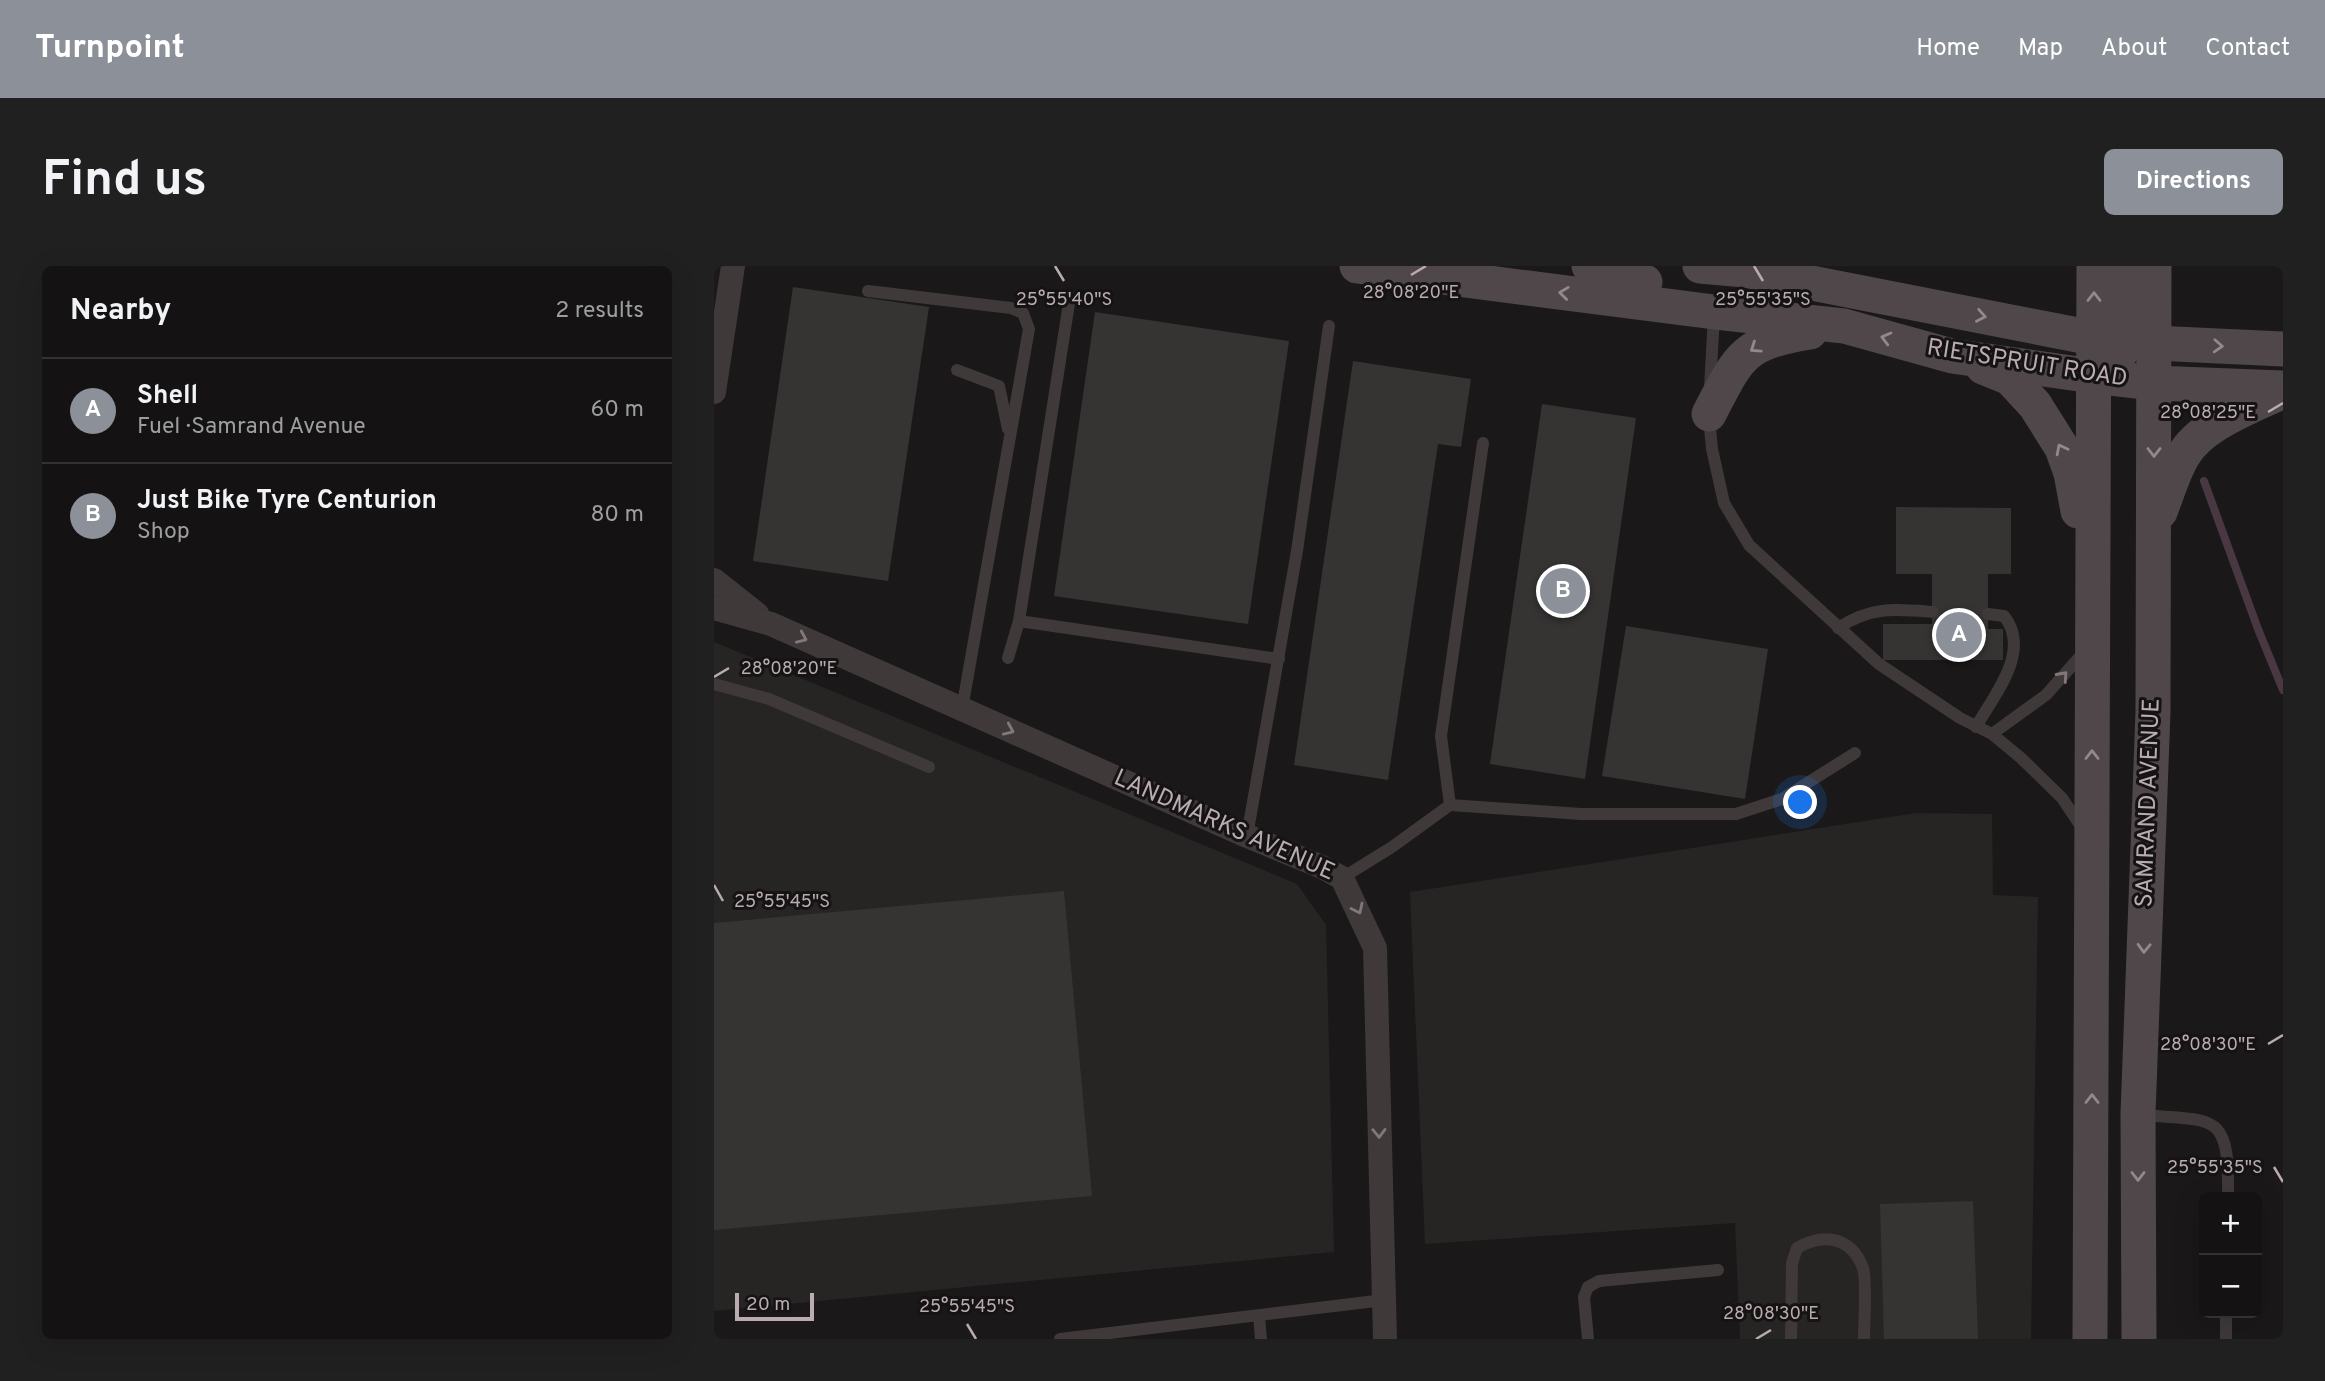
<!DOCTYPE html>
<html lang="en">
<head>
<meta charset="utf-8">
<style>
  body { margin:0; font-family:Overpass,sans-serif; background:#212020; color:#f1f3f6 }
  .controls { position:absolute; right:21px; bottom:21px; display:grid; overflow:hidden; border-radius:10px; box-shadow:0 7px 28px #0002 }
  .controls button { width:63px; height:63px; display:grid; place-items:center; padding:0; border:0; border-bottom:2px solid #333232; background:#141212; color:#f1f3f6; font:35px sans-serif }
  .scale { position:absolute; left:21px; bottom:18px; width:79px; box-sizing:border-box; padding-left:7px; border:4px solid #b9abaf; border-top:0; font-size:19px; line-height:24px; white-space:nowrap; color:#b9abaf; -webkit-text-stroke:5px #151313; paint-order:stroke }
  .you { position:absolute; left:1087px; top:537px; width:24px; height:24px; margin:-18px; border:5px solid #fff; border-radius:50%; background:#1a73e8; box-shadow:0 0 0 10px #1a73e833 }
  .badge { display:grid; place-items:center; width:46px; height:46px; border-radius:50%; background:#8c9099; color:#fff; font-size:23px; font-weight:700 }
  .pin { position:absolute; translate:-50% -50%; border:4px solid #fff; box-shadow:0 2px 7px #0006 }
  .list { margin:0; padding:0; list-style:none }
  h2 { display:flex; justify-content:space-between; align-items:center; height:91px; margin:0; padding:0 28px; font-size:30px }
  h2 small { font-size:23px; font-weight:400; color:#9d9e9f }
  .list li { display:grid; grid-template-columns:46px 1fr auto; gap:21px; align-items:center; box-sizing:border-box; height:105px; padding:0 28px; border-top:2px solid #333232 }
  .list b { display:block; font-size:26px; white-space:nowrap }
  .list p { margin:0; font-size:23px; white-space:nowrap; color:#9d9e9f }
  .list em { font-size:23px; font-style:normal; color:#9d9e9f }
  .map { position:relative; flex:none; width:1569px; height:1073px; overflow:hidden; border-radius:10px }
  header { display:flex; align-items:center; gap:42px; box-sizing:border-box; height:98px; padding:0 35px; background:#8c9099; color:#fff }
  header strong { font-size:33px }
  nav { display:flex; gap:38px; margin-inline-start:auto; font-size:24px }
  .intro { display:flex; align-items:center; justify-content:space-between; box-sizing:border-box; height:168px; padding:0 42px }
  h1 { margin:0; font-size:49px }
  .button { padding:18px 32px; border-radius:10px; background:#8c9099; color:#fff; font-size:24px; font-weight:700 }
  main { display:flex; gap:42px; padding:0 42px }
  aside { flex:1; background:#141212; border-radius:10px; box-shadow:0 7px 28px #0002 }
  .map>svg:first-child { display:block }
  .built { fill:#272424 }
  .lines { fill:none; stroke-linecap:round; stroke-linejoin:round }
  .stream { stroke:#493841; stroke-width:8 }
  .building { fill:#363333 }
  .lane { stroke:#3f393a; stroke-width:12 }
  .street { stroke:#3f393a; stroke-width:24 }
  .secondary { stroke:#4f4749; stroke-width:35 }
  .oneway { stroke:#94888b }
  .oneway2 { stroke:#82787a }
  .ticks { fill:none; stroke:#b9abaf; stroke-width:2.5 }
  .labels { text-anchor:middle; dominant-baseline:central; stroke-width:6; stroke-linejoin:round; paint-order:stroke }
  .street-label { font-size:24px; fill:#b9abaf; stroke:#151313 }
  .ticks-label { font-size:18px; text-anchor:middle; fill:#b9abaf; stroke:#151313; stroke-width:6; stroke-linejoin:round; paint-order:stroke }
</style>
</head>
<body>
<header>
<strong>Turnpoint</strong>
<nav><a>Home</a><a>Map</a><a>About</a><a>Contact</a></nav>
</header>
<div class="intro"><h1>Find us</h1><a class="button">Directions</a></div>
<main>
<aside>
<h2>Nearby<small>2 results</small></h2>
<ul class="list">
<li><span class="badge">A</span><div><b>Shell</b><p>Fuel · Samrand Avenue</p></div><em>60 m</em></li>
<li><span class="badge">B</span><div><b>Just Bike Tyre Centurion</b><p>Shop</p></div><em>80 m</em></li>
</ul>
</aside>
<div class="map">
<svg width="1569" height="1073" viewBox="0 0 1569 1073">
  <rect width="100%" height="100%" fill="#1a1818"/>
  <g class="built">
    <polygon points="0,376 583,618 612,659 620,986 0,1045"/>
    <polygon points="1202,547 1278,548 1279,629 1324,631 1317,1073 1026,1073 1021,957 711,978 696,626"/>
  </g>
  <g class="lines">
    <polyline class="stream" points="1490,215 1544,363 1569,424"/>
  </g>
  <g class="building">
    <polygon points="79,21 215,41 174,315 39,295"/>
    <polygon points="381,46 575,75 534,358 340,330"/>
    <polygon points="639,95 757,113 747,181 724,178 674,514 580,499"/>
    <polygon points="828,138 922,152 871,513 776,498"/>
    <polygon points="1182,241 1297,242 1297,308 1274,308 1274,363 1289,363 1289,394 1169,394 1169,358 1218,358 1218,308 1182,308"/>
    <polygon points="912,360 1054,383 1031,533 888,510"/>
    <polygon points="350,625 378,930 0,964 0,657"/>
    <polygon points="1259,935 1264,1073 1170,1073 1166,938"/>
  </g>
  <g class="lines">
    <g class="lane">
      <polyline points="154,25 297,42 309,47 315,63 248,443"/>
      <polyline points="243,104 285,120 294,163"/>
      <polyline points="996,122 1000,49"/>
      <polyline points="995,151 998,183 1010,237 1035,279 1165,398 1246,452 1278,468 1307,492 1348,532 1370,565"/>
      <polyline points="305,355 356,31"/>
      <path d="M1124,362C1157,340 1181,343 1219,346"/>
      <polyline points="294,392 305,355 565,393"/>
      <polyline points="0,418 55,433 215,501"/>
      <path d="M1262,461C1280,429 1318,385 1290,350L1274,348"/>
      <polyline points="1278,468 1332,429 1371,385"/>
      <polyline points="736,539 867,548 1022,548 1068,533 1141,487"/>
      <polyline points="533,570 583,285 615,60"/>
      <polyline points="628,612 678,581 736,539 727,470 769,177"/>
      <path d="M1427,849C1504,855 1515,846 1514,931"/>
      <polyline points="545,1050 547,1073"/>
      <polyline points="346,1073 670,1034"/>
      <polyline points="874,1073 870,1031 874,1021 885,1015 1004,1004"/>
      <path d="M1077,1073L1078,997L1083,982C1109,967 1137,970 1149,1002C1153,1014 1150,1058 1150,1073"/>
      <polyline points="1512,1073 1512,1047"/>
    </g>
    <g class="street">
      <polyline points="0,126 19,0"/>
      <polyline points="0,314 43,348"/>
      <polyline points="0,342 57,358 533,570 608,601 628,612 661,682 671,1073"/>
    </g>
    <g class="secondary">
      <polyline points="643,0 1000,46 1130,60 1238,90 1379,110 1440,117 1569,122"/>
      <polyline points="875,0 893,10 931,16"/>
      <polyline points="986,0 1031,4 1379,72 1440,77 1569,83"/>
      <polyline points="1400,92 1407,86 1412,75 1413,0"/>
      <polyline points="1269,101 1296,112 1321,139 1348,182 1357,207 1364,245"/>
      <path d="M995,148C1025,90 1028,77 1096,66"/>
      <path d="M1446,246C1453,228 1459,207 1469,190C1487,158 1537,141 1569,125"/>
      <polyline points="1376,1073 1380,0"/>
      <polyline points="1425,1073 1424,848 1439,446 1440,0"/>
    </g>
  </g>
  <defs><path id="oneway-chevron" d="M-2-3.5L2.5 0L-2 3.5" fill="none" stroke-width="1.6" stroke-linecap="round" stroke-linejoin="round" transform="scale(1.75)"/></defs>
  <g class="oneway">
    <use href="#oneway-chevron" transform="translate(850 27) rotate(-173)"/>
    <use href="#oneway-chevron" transform="translate(1380 31) rotate(-90)"/>
    <use href="#oneway-chevron" transform="translate(1267 50) rotate(11)"/>
    <use href="#oneway-chevron" transform="translate(1172 72) rotate(-165)"/>
    <use href="#oneway-chevron" transform="translate(1504 80) rotate(3)"/>
    <use href="#oneway-chevron" transform="translate(1041 82) rotate(146)"/>
    <use href="#oneway-chevron" transform="translate(1347 183) rotate(-117)"/>
    <use href="#oneway-chevron" transform="translate(1440 186) rotate(90)"/>
    <use href="#oneway-chevron" transform="translate(1378 489) rotate(-90)"/>
    <use href="#oneway-chevron" transform="translate(1430 682) rotate(92)"/>
    <use href="#oneway-chevron" transform="translate(1378 833) rotate(-90)"/>
    <use href="#oneway-chevron" transform="translate(1424 910) rotate(90)"/>
  </g>
  <g class="oneway2">
    <use href="#oneway-chevron" transform="translate(88 372) rotate(24)"/>
    <use href="#oneway-chevron" transform="translate(1349 410) rotate(-48)"/>
    <use href="#oneway-chevron" transform="translate(295 464) rotate(24)"/>
    <use href="#oneway-chevron" transform="translate(644 643) rotate(64)"/>
    <use href="#oneway-chevron" transform="translate(665 867) rotate(89)"/>
  </g>
  <path class="ticks" d="M341,0L350,15M1040,0L1049,15M697,9L712,0M1554,146L1569,137M0,411L15,402M0,619L9,635M1554,778L1569,769M1560,901L1569,916M253,1058L262,1073M1042,1073L1057,1064"/>
  <g class="labels">
    <g class="street-label">
      <text transform="translate(1313 98) rotate(9)">RIETSPRUIT ROAD</text>
      <text transform="translate(1435 537) rotate(-88)">SAMRAND AVENUE</text>
      <text transform="translate(510 560) rotate(24)">LANDMARKS AVENUE</text>
    </g>
  </g>
  <g class="ticks-label">
    <text x="697" y="32">28°08'20"E</text>
    <text x="350" y="39">25°55'40"S</text>
    <text x="1049" y="39">25°55'35"S</text>
    <text x="1494" y="152">28°08'25"E</text>
    <text x="75" y="408">28°08'20"E</text>
    <text x="68" y="641">25°55'45"S</text>
    <text x="1494" y="784">28°08'30"E</text>
    <text x="1501" y="907">25°55'35"S</text>
    <text x="253" y="1046">25°55'45"S</text>
    <text x="1057" y="1053">28°08'30"E</text>
  </g>
</svg>
<div class="controls">
<button>+</button>
<button>−</button>
</div>
<div class="scale">20 m</div>
<div class="you"></div>
<div class="pin badge" style="left:1245px;top:369px">A</div>
<div class="pin badge" style="left:849px;top:325px">B</div>
</div>
</main>
</body>
</html>
